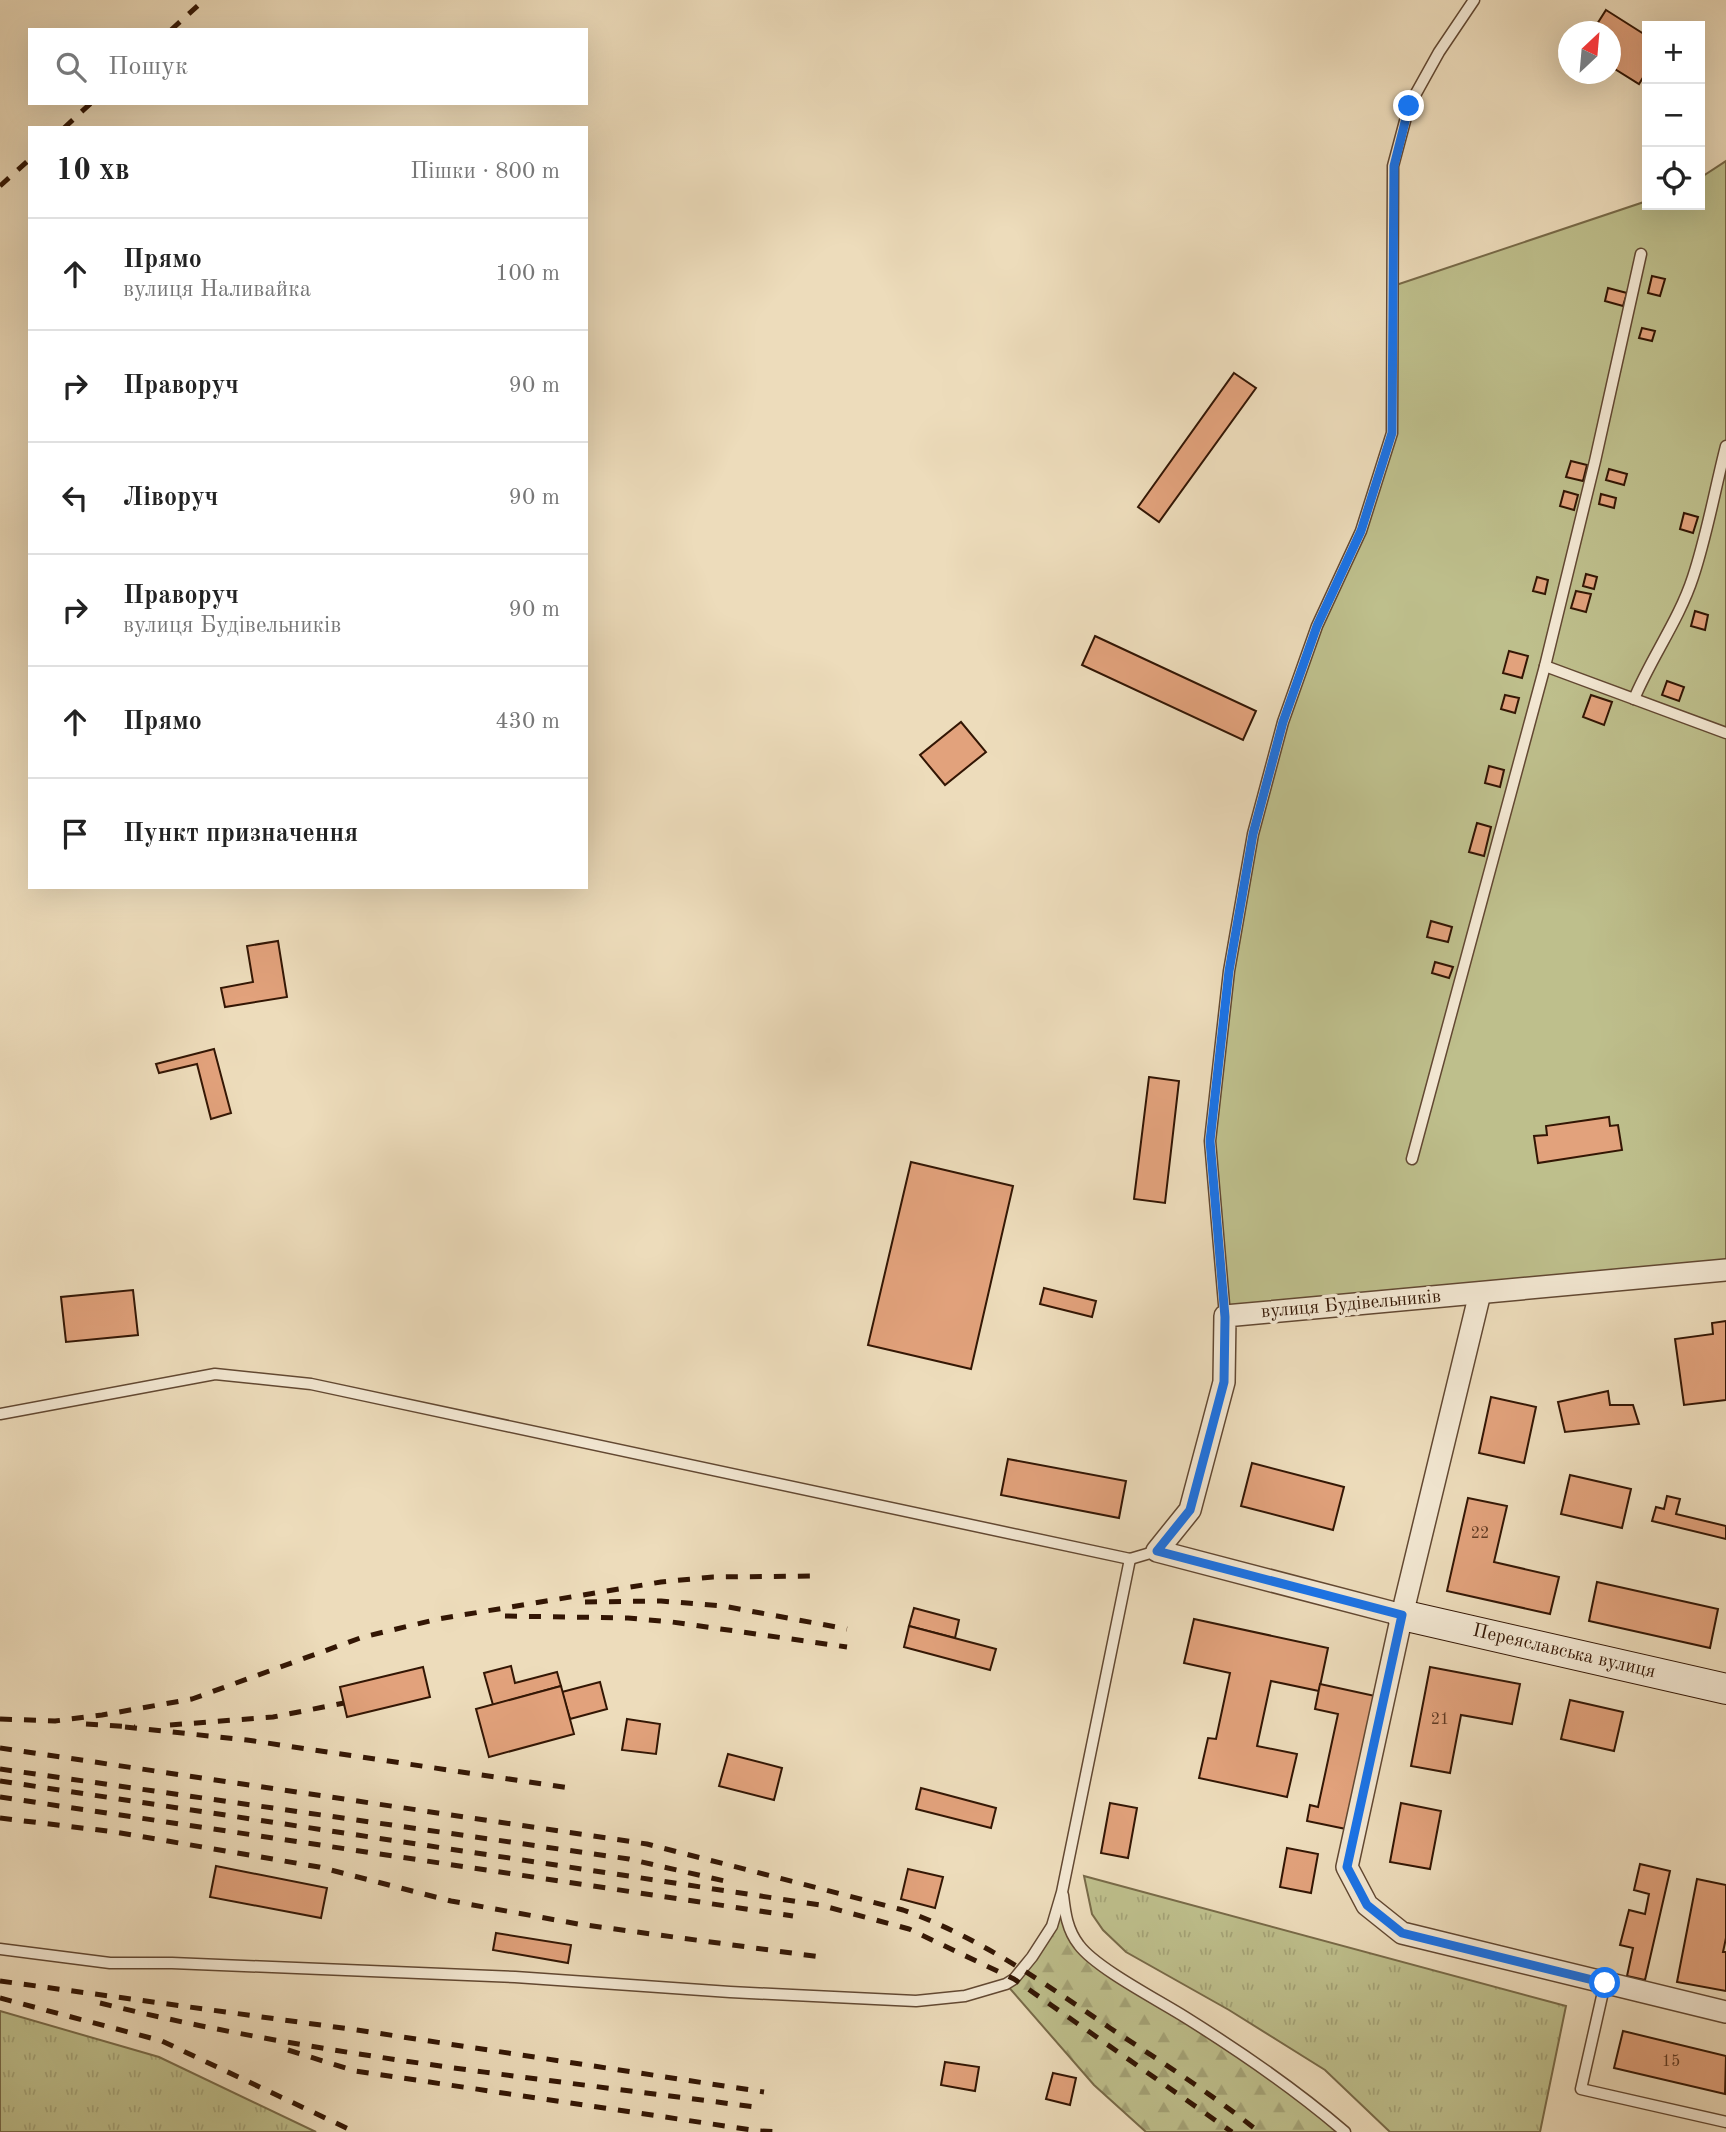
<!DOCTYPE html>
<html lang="uk">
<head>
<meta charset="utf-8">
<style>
  body { margin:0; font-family:"Old Standard TT",serif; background:#f6f6f6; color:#222 }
  .controls { position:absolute; right:21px; top:21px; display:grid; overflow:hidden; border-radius:0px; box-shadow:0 7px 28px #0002 }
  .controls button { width:63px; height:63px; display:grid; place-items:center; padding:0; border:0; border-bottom:2px solid #e0e0e0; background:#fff; color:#222; font:35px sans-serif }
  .compass { position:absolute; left:1558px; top:21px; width:63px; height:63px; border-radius:50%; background:#fff; box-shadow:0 7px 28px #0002; rotate:26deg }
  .stop { position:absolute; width:21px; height:21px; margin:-16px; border:5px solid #1a73e8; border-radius:50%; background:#fff }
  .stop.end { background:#1a73e8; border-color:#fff; box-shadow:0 2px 7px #0008 }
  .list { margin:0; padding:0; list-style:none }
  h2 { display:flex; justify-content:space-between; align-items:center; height:91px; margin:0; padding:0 28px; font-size:30px }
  h2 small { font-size:23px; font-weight:400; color:#767676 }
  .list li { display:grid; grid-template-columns:46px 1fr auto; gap:21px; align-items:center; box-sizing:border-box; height:112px; padding:0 28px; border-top:2px solid #e0e0e0 }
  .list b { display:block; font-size:26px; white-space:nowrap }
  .list p { margin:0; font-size:23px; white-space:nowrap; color:#767676 }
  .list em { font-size:23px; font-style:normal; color:#767676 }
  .icon { flex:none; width:38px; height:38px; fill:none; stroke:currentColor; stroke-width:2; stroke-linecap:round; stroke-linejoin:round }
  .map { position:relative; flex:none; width:1726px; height:2132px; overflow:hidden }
  .search { position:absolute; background:#fff; box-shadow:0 7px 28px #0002; left:28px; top:28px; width:560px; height:77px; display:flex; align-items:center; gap:18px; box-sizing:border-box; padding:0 24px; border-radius:0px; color:#767676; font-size:26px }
  .panel { position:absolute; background:#fff; box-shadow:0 7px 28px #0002; left:28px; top:126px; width:560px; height:763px; border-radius:0px }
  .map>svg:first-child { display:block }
  .grass { fill:url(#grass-tufts); stroke:#786a48; stroke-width:2 }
  .forest { fill:url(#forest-firs); stroke:#786a48; stroke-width:2 }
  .garden { fill:#bebf8c; stroke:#786a48; stroke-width:2 }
  .building { fill:#e2a27c; stroke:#331604; stroke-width:2 }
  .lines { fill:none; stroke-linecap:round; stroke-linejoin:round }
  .lane-casing { stroke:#624832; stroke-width:13 }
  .street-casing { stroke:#624832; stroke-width:24 }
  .secondary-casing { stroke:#331604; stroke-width:32 }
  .lane { stroke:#f3e8d3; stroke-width:10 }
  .street { stroke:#f3e8d3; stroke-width:21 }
  .secondary { stroke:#f3e8d3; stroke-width:30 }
  .rail { stroke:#331604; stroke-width:5; stroke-dasharray:12 12; stroke-linecap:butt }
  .route { stroke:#1a73e8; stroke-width:9 }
  .labels { text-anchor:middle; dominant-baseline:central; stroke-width:7; stroke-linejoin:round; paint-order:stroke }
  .number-label { font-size:16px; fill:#5f3922 }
  .street-label { font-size:19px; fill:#331604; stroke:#f3e8d3 }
</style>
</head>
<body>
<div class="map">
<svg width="1726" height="2132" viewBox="0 0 1726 2132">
  <defs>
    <pattern id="grass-tufts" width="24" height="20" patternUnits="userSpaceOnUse" patternTransform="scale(1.75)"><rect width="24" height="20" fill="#bebf8c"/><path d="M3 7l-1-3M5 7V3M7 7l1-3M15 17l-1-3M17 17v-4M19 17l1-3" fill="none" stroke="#a4a377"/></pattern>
    <pattern id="forest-firs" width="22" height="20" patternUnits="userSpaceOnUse" patternTransform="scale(1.75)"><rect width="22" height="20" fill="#bebf8c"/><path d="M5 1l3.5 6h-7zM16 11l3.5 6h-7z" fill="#a4a377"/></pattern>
  </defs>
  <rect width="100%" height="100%" fill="#eddcbb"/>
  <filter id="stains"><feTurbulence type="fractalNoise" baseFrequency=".00286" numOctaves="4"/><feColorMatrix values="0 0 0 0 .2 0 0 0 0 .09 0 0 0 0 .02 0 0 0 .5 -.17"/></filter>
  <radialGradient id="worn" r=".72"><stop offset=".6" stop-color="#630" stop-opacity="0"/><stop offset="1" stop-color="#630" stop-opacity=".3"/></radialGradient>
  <g class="grass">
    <polygon points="1084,1876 1566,2006 1540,2132 1390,2132 1325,2070 1229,2010 1126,1952 1103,1930 1092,1914"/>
    <polygon points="0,2011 159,2057 316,2132 0,2132"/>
  </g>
  <polygon class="forest" points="1062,1892 1079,1946 1212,2033 1345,2132 1146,2132 1094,2085 1006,1984 1032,1957"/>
  <polygon class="garden" points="1726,161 1726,1270 1225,1316 1210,1141 1253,834 1283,722 1361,531 1392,433 1393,286 1647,201 1647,205 1700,205 1700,178"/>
  <g class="building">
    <polygon points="1606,10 1647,36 1647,71 1639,84 1610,66 1610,32 1592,32"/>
    <polygon points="1652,276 1665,279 1660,296 1648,293"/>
    <polygon points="1608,288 1627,293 1623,306 1605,301"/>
    <polygon points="1642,328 1655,331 1652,341 1639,338"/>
    <polygon points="1234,373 1256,388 1159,522 1138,507"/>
    <polygon points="1571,461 1587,465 1583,481 1566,477"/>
    <polygon points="1609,469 1627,474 1624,485 1606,480"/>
    <polygon points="1564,491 1578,495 1574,510 1560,506"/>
    <polygon points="1601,494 1616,498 1614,508 1599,504"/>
    <polygon points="1684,513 1698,517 1693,533 1680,529"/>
    <polygon points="1586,574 1597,577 1594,589 1583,586"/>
    <polygon points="1537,577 1548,580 1545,594 1533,591"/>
    <polygon points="1576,591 1591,594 1586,612 1571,608"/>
    <polygon points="1695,611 1708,615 1705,630 1691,626"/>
    <polygon points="1095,636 1256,711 1243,740 1082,665"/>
    <polygon points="1509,651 1528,656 1522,678 1503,673"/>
    <polygon points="1667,681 1684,687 1679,701 1662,695"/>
    <polygon points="1505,695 1519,698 1515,713 1501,709"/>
    <polygon points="1591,695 1612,702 1604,725 1583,717"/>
    <polygon points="961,722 986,752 945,785 920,755"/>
    <polygon points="1489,766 1504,770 1500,787 1485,783"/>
    <polygon points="1477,823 1491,827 1484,856 1469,852"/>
    <polygon points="1431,921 1452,927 1448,942 1427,937"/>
    <polygon points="278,941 287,997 225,1007 221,988 253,982 247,946"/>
    <polygon points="1435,962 1453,967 1449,978 1432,973"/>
    <polygon points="214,1049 231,1113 211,1119 197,1064 159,1073 156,1064"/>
    <polygon points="1149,1077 1179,1081 1165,1203 1134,1199"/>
    <polygon points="1609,1117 1610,1126 1618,1125 1622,1150 1538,1163 1534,1136 1547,1135 1546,1126"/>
    <polygon points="911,1162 1013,1186 971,1369 868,1345"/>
    <polygon points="1044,1288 1096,1301 1092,1317 1040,1304"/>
    <polygon points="133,1290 138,1335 66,1342 61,1297"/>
    <polygon points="1726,1321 1726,1400 1684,1405 1675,1339 1713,1334 1712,1323"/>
    <polygon points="1608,1391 1610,1405 1633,1405 1639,1424 1565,1432 1558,1402"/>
    <polygon points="1491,1397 1536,1407 1524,1463 1479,1453"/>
    <polygon points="1008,1459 1126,1481 1119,1518 1001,1495"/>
    <polygon points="1252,1463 1344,1487 1333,1530 1241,1506"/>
    <polygon points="1570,1475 1631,1489 1622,1528 1561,1514"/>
    <polygon points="1667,1496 1680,1499 1676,1514 1726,1526 1726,1539 1652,1521 1656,1507 1664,1509"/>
    <polygon points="1468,1498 1507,1506 1494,1562 1559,1577 1550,1614 1447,1591"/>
    <polygon points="1597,1582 1718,1609 1710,1648 1589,1621"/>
    <polygon points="914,1608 959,1620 955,1638 909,1626"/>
    <polygon points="1194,1619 1328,1648 1319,1691 1271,1681 1257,1746 1297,1754 1287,1797 1199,1778 1208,1738 1216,1739 1230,1673 1184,1663"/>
    <polygon points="909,1626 996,1649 990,1670 904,1647"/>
    <polygon points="511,1666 515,1683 557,1672 561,1686 493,1705 484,1673"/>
    <polygon points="423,1667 430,1697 347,1717 340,1687"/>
    <polygon points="1430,1667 1520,1684 1512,1724 1461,1715 1450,1773 1411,1766"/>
    <polygon points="600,1682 607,1709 570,1719 562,1692"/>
    <polygon points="1320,1684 1375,1696 1346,1829 1307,1821 1310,1805 1318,1807 1338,1714 1315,1709"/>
    <polygon points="561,1686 574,1734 489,1757 476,1709"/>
    <polygon points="1570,1700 1623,1712 1614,1751 1561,1739"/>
    <polygon points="627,1719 660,1724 656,1754 622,1750"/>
    <polygon points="728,1754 782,1768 774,1800 719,1786"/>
    <polygon points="921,1788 996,1808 991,1828 916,1809"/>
    <polygon points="1110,1803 1137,1808 1128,1858 1101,1853"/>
    <polygon points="1401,1803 1441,1811 1430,1869 1390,1862"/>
    <polygon points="1287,1848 1318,1854 1311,1893 1280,1887"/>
    <polygon points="1640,1864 1670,1871 1645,1980 1627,1976 1633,1948 1620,1945 1629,1910 1645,1914 1649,1894 1634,1890"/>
    <polygon points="216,1866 327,1888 321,1918 210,1897"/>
    <polygon points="908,1869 943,1877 935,1908 901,1899"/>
    <polygon points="1697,1879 1726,1885 1726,1938 1723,1952 1726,1952 1726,1991 1677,1982"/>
    <polygon points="496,1933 571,1945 568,1963 493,1950"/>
    <polygon points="1623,2031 1726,2056 1725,2094 1614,2068"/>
    <polygon points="945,2062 979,2067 975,2091 941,2085"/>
    <polygon points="1053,2073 1076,2078 1070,2105 1046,2099"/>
  </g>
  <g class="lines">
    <defs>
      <g id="lane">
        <polyline points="1545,666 1726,733"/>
        <path d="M1634,699C1651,658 1679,620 1693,577C1707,535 1715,489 1726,446"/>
        <polyline points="1412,1159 1545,666 1595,461 1641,254"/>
        <polyline points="1225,1316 1210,1141 1229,971 1253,834 1283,722 1317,626 1361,531 1392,433 1393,166 1409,106 1439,52 1474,0"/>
        <polyline points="0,1414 215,1374 311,1384 1130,1559 1157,1551"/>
        <path d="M1063,1895C1065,1912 1067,1930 1079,1945C1096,1968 1158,2000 1185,2017C1241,2052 1294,2088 1345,2132"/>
        <polyline points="0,1949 110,1963 172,1963 515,1977 730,1992 916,2001 965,1996 1006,1984 1014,1979 1032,1957 1052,1926 1062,1892 1130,1559"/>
        <polyline points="1605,1983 1581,2089 1726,2122"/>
      </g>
      <g id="street">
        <polyline points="1480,1293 1402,1615 1347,1867 1367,1905 1402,1933 1726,2012"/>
        <polyline points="1402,1615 1157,1551 1190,1510 1224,1382 1225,1316 1726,1270"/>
      </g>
      <polyline id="secondary" points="1402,1615 1726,1689"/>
    </defs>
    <use href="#lane" class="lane-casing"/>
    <use href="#street" class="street-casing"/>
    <use href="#secondary" class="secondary-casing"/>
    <use href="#lane" class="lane"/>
    <use href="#street" class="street"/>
    <use href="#secondary" class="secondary"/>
    <g class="rail">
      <polyline points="171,30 204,0"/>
      <polyline points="64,128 91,103"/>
      <polyline points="0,186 30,159"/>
      <polyline points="585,1602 661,1601 723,1606 847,1629"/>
      <polyline points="505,1616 628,1618 672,1622 847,1647"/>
      <polyline points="0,1719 55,1721 102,1715 192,1699 363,1637 438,1619 661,1582 713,1577 815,1576"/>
      <polyline points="86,1724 135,1727"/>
      <polyline points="170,1725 273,1717 344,1703"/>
      <polyline points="125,1727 247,1740 576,1789"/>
      <path d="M0,1748L647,1844L903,1910C979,1937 1044,1983 1110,2028C1160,2061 1212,2094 1259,2132"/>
      <polyline points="0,1769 629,1859 729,1882"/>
      <polyline points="0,1781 820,1905 909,1929 1014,1979 1232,2132"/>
      <polyline points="0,1797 793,1916"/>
      <polyline points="0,1818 115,1832 319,1867 451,1901 578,1924 821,1957"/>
      <polyline points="0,1981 357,2030 764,2092"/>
      <polyline points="0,1998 162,2041 355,2132"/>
      <path d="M100,2003C317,2057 541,2078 762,2108"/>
      <polyline points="288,2050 355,2071 759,2131 783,2132"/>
    </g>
  </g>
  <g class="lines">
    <polyline class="route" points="1409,106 1394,166 1392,433 1361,531 1317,626 1283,722 1253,834 1229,971 1210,1141 1225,1317 1224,1382 1190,1510 1157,1551 1402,1615 1347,1867 1367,1905 1402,1933 1605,1983"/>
  </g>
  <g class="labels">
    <g class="number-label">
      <text x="1480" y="1534">22</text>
      <text x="1440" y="1720">21</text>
      <text x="1671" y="2062">15</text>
    </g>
    <g class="street-label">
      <text transform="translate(1351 1305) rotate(-5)">вулиця Будівельників</text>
      <text transform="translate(1564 1652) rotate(13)">Переяславська вулиця</text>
    </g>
  </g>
  <rect width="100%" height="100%" filter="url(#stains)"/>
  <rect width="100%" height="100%" fill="url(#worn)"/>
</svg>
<div class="controls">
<button>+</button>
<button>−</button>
<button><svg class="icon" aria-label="locate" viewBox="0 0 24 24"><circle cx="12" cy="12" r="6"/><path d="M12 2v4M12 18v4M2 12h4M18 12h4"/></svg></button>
</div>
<svg class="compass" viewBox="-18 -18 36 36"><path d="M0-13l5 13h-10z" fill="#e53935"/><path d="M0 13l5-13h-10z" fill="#767676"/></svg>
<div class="stop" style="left:1605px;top:1983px"></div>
<div class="stop end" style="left:1409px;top:106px"></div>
<div class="search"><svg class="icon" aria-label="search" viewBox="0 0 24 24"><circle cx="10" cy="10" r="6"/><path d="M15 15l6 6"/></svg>Пошук</div>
<section class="panel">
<h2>10 хв<small>Пішки · 800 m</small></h2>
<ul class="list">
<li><svg class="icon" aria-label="ahead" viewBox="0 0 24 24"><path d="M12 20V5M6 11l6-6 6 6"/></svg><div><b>Прямо</b><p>вулиця Наливайка</p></div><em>100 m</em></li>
<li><svg class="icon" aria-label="right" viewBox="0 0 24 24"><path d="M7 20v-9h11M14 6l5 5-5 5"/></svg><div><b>Праворуч</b></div><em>90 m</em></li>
<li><svg class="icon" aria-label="left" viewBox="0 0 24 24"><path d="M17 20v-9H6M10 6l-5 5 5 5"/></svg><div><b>Ліворуч</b></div><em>90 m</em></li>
<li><svg class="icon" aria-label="right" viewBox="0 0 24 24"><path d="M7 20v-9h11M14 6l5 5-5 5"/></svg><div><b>Праворуч</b><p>вулиця Будівельників</p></div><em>90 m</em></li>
<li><svg class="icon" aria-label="ahead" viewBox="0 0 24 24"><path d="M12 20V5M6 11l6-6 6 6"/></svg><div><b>Прямо</b></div><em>430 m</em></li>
<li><svg class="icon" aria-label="arrive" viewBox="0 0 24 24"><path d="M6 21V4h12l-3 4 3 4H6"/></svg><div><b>Пункт призначення</b></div></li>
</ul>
</section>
</div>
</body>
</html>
